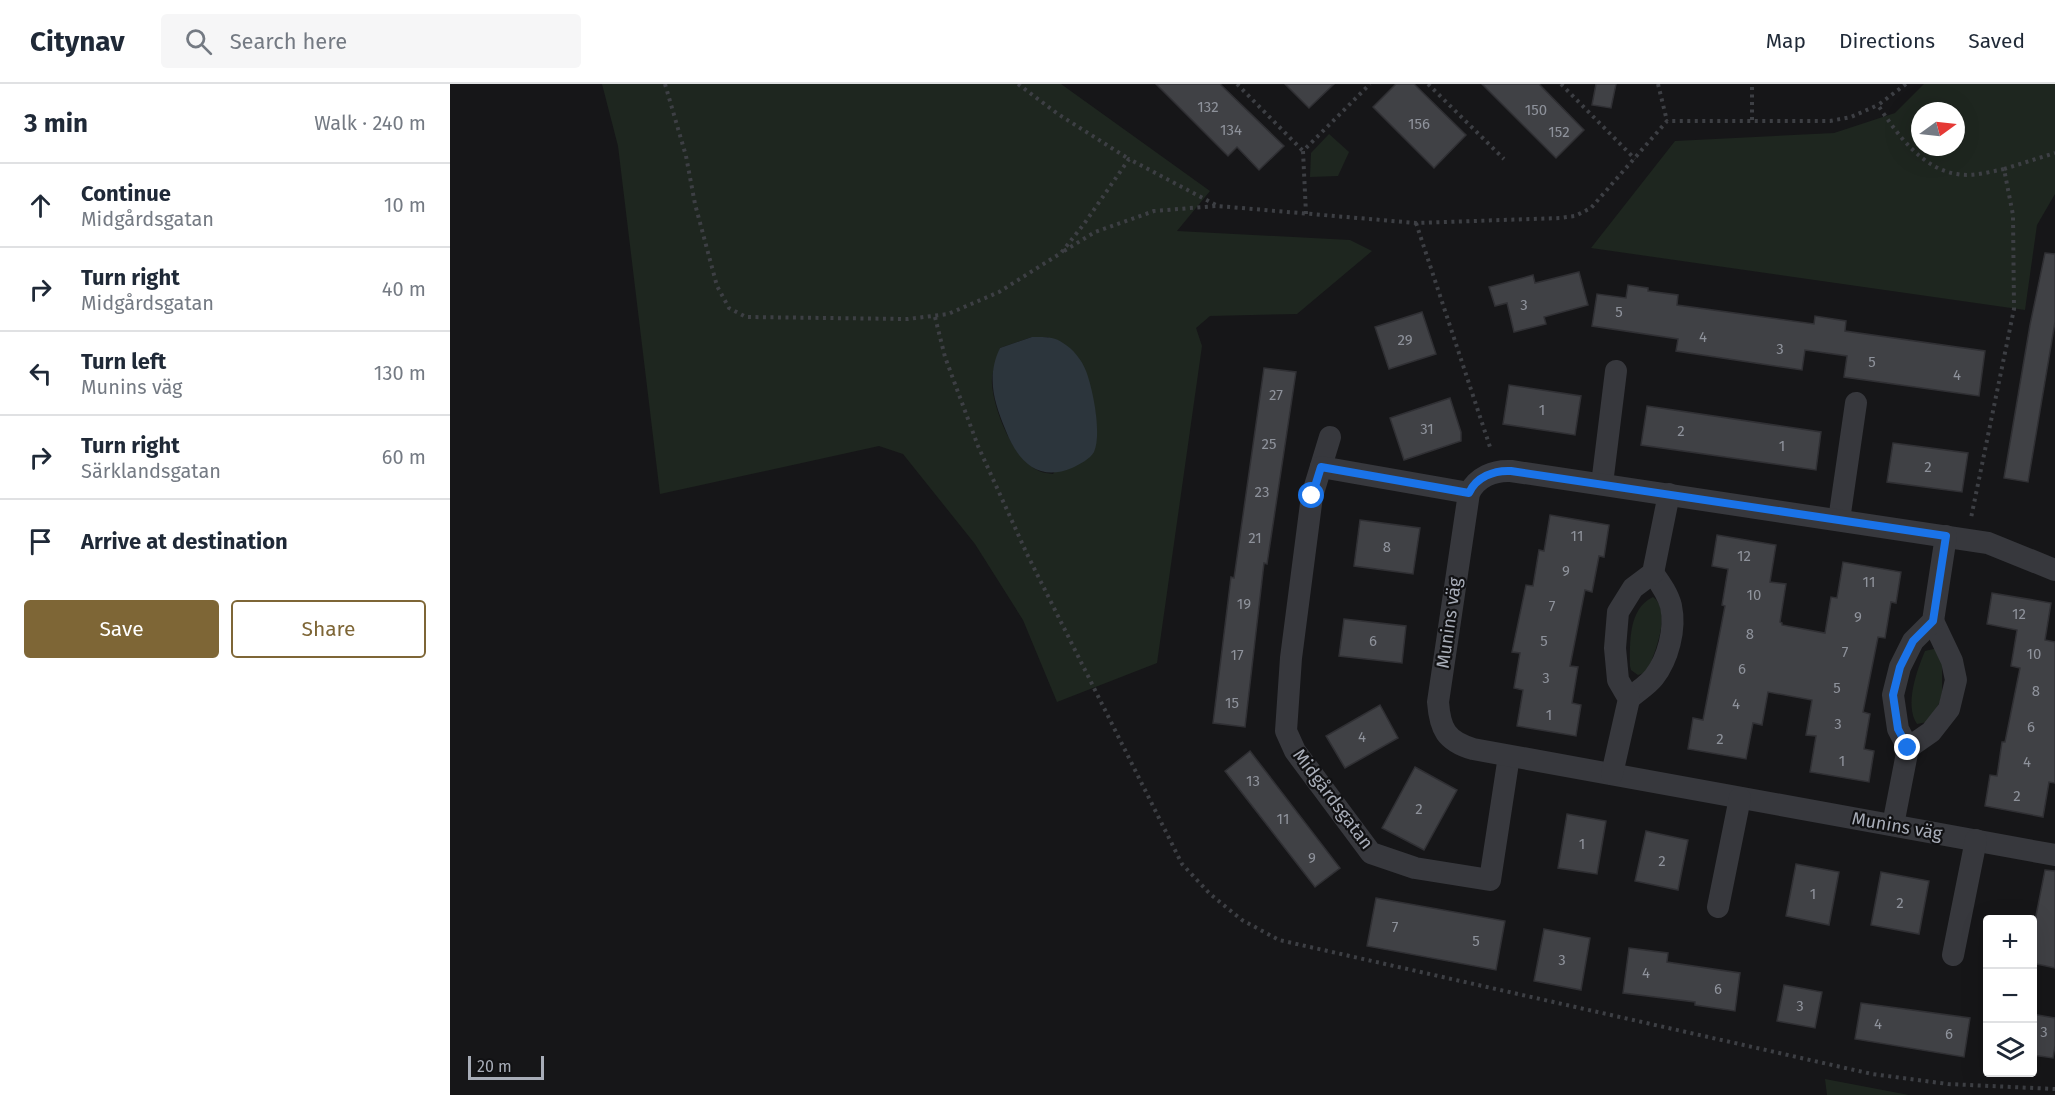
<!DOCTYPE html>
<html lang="en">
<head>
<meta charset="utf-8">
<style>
  body { margin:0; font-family:"Fira Sans",sans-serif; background:#f6f6f7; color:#1f2937 }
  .controls { position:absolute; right:18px; bottom:18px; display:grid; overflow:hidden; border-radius:6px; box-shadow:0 6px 24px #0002 }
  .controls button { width:54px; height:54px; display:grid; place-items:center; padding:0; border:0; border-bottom:2px solid #e0e1e3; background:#fff; color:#1f2937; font:30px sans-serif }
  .compass { position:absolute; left:1461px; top:18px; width:54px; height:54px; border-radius:50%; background:#fff; box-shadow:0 6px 24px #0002; rotate:75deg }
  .scale { position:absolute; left:18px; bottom:15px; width:76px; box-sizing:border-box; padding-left:6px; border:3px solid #a8adb8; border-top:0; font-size:16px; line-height:21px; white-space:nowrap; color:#a8adb8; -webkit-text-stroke:4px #111113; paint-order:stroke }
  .stop { position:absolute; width:18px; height:18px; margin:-14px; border:4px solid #1a73e8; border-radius:50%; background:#fff }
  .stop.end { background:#1a73e8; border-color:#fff; box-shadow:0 2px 6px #0008 }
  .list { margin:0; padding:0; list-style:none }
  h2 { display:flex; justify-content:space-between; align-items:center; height:78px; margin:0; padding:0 24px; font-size:26px }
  h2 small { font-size:20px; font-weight:400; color:#747a83 }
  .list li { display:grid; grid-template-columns:39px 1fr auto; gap:18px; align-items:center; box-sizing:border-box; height:84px; padding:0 24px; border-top:2px solid #e0e1e3 }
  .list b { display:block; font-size:22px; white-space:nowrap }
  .list p { margin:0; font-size:20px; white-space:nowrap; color:#747a83 }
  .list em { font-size:20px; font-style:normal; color:#747a83 }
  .actions { display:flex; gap:12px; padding:18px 24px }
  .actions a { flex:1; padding:14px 0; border:2px solid #7e6636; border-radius:6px; text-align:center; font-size:21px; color:#7e6636 }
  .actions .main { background:#7e6636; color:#fff }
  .icon { flex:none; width:33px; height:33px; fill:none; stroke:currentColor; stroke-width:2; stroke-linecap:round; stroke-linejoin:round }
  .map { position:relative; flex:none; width:1605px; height:1011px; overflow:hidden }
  header { display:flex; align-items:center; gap:36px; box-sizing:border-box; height:84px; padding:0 30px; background:#fff; border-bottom:2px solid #e0e1e3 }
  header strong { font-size:28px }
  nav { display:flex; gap:33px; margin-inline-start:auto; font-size:21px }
  .search { width:420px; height:54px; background:#f6f6f7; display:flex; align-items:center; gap:15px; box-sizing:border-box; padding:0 21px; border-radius:6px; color:#747a83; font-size:22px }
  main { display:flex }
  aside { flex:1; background:#fff }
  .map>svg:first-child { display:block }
  .green { fill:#1e261f; fill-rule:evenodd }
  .water { fill:#2c353c }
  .building { fill:#404145; stroke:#303034; stroke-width:1.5 }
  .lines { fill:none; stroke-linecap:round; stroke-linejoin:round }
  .path { stroke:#3d3f44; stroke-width:4; stroke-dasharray:3 4.5; stroke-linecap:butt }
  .minor { stroke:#37383d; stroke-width:22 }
  .route { stroke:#1a73e8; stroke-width:8 }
  .labels { text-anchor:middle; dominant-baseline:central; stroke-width:4.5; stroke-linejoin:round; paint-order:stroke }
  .number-label { font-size:15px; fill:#8e929b }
  .street-label { font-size:18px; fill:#a8adb8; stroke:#111113 }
</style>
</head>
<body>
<header>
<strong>Citynav</strong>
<div class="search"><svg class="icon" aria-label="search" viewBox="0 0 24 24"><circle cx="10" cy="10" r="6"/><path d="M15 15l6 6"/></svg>Search here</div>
<nav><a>Map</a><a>Directions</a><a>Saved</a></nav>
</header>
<main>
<aside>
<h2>3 min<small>Walk · 240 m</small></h2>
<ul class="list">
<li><svg class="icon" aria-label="ahead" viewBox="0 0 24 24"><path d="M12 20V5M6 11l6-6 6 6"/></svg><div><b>Continue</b><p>Midgårdsgatan</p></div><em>10 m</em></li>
<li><svg class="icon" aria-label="right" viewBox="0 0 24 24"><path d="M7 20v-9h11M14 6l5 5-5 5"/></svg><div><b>Turn right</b><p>Midgårdsgatan</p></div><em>40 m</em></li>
<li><svg class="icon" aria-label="left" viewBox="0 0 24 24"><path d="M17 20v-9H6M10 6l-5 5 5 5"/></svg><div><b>Turn left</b><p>Munins väg</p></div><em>130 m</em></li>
<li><svg class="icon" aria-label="right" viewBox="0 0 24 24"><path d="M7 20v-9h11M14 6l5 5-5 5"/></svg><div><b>Turn right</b><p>Särklandsgatan</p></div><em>60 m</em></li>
<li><svg class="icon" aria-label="arrive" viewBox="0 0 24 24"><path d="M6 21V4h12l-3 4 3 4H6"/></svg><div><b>Arrive at destination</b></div></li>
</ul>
<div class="actions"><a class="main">Save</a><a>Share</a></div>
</aside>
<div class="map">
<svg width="1605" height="1011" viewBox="0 0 1605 1011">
  <rect width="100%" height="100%" fill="#161618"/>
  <g class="green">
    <path d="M152,0H611L760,107L727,147L900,156L922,167L847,230L760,232L746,244L752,262L707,579L607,618L573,536L525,460L453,370L429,362L210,410L168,62ZM582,253H598L641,309L646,332L603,390C599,389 593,389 589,387C563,375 544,327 542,300C541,289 547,275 550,264Z"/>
    <path d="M1474,0H1605V110L1587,141L1575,226L1141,164L1225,57L1384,49L1445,29ZM1470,27H1506V63H1470Z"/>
    <polygon points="879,50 899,68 888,92 860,93 861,69"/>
    <path d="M1203,513C1223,527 1204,571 1197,588L1188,591L1181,586L1180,582C1180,559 1178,525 1203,513Z"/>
    <path d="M1488,564L1492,572V608L1490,618L1477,638L1467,640C1454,621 1467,586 1475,567Z"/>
    <polygon points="1375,995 1459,1011 1377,1011"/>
  </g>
  <path class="water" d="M582,253C593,253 604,252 613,259C623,265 632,276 636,287C643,305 652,350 644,368C640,375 630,380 622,384C589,398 568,378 556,347C544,318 536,293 550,264Z"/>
  <g class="building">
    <polygon points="706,0 770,0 834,62 809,86 787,63 778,72"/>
    <polygon points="835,0 884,0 859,24"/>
    <polygon points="946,0 964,0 1016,51 984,84 923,23"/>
    <polygon points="1032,0 1089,0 1134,46 1106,74"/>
    <polygon points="1146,0 1166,0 1161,24 1142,21"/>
    <polygon points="1595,169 1605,170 1605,238 1578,398 1554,394 1580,241"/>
    <polygon points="1129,188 1138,221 1094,233 1096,240 1064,248 1057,219 1045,222 1039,203 1083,191 1085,199"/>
    <polygon points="1178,201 1198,204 1198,207 1228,211 1227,221 1364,240 1365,232 1396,237 1395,247 1535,267 1529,312 1394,293 1397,272 1355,266 1352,286 1226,267 1228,255 1142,242 1147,210 1176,214"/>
    <polygon points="972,228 986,270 939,285 925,243"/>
    <polygon points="814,284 846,288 817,480 814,479 795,643 763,639 781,493 784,494"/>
    <polygon points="1059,301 1131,312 1125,351 1053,340"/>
    <polygon points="1000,314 1011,348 1011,357 954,376 940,334"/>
    <polygon points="1197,322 1371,348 1366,386 1191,361"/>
    <polygon points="1443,359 1518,369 1512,408 1437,398"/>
    <polygon points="1100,431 1159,441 1154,473 1149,472 1142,508 1135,506 1120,582 1128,583 1122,619 1131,621 1126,652 1067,642 1073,606 1064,604 1070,569 1062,568 1076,501 1083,502 1089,466 1094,467"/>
    <polygon points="910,436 970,444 963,490 904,482"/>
    <polygon points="1267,451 1326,461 1320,498 1336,500 1330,538 1332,539 1332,541 1375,549 1381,513 1387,514 1393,478 1451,488 1446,519 1441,518 1435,554 1428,553 1413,628 1420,630 1414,665 1424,667 1419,698 1360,688 1366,652 1356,651 1362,616 1318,608 1312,641 1303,639 1296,675 1238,665 1243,634 1253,636 1275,522 1272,521 1278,485 1262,482"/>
    <polygon points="1542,509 1601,519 1595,556 1605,558 1605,699 1599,698 1593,733 1535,722 1540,691 1547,692 1552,658 1555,658 1570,584 1561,582 1567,546 1537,540"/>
    <polygon points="894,535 956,542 952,579 889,572"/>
    <polygon points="930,621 948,654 895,684 876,652"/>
    <polygon points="800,667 890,784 865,803 775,687"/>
    <polygon points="965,683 1007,706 974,766 932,744"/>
    <polygon points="1117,730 1156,737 1147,790 1108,784"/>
    <polygon points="1196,747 1238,756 1228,806 1185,797"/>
    <polygon points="1346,780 1389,788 1379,841 1336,832"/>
    <polygon points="1595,786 1605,787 1605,884 1582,879 1582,852"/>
    <polygon points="1431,788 1479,797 1469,850 1421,841"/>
    <polygon points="926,814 1055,837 1046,886 917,862"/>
    <polygon points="1094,845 1140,854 1131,906 1084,897"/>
    <polygon points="1179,864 1218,869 1217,878 1290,889 1285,927 1245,921 1245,918 1173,909"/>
    <polygon points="1334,901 1372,908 1365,944 1327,937"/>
    <polygon points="1411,919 1520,934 1514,973 1405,955"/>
    <polygon points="1582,930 1605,934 1605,962 1603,974 1582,971"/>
  </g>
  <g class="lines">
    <g class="path">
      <polyline points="215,0 236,72 245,120 267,202 279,224 296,233 458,235 498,230 549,208 611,169 634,140 679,75 768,122 966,139 1110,134 1125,132 1141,124 1217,37 1380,37 1401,33 1428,21"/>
      <polyline points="568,0 608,30 679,75"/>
      <polyline points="787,0 853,67"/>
      <polyline points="978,0 1054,75"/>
      <polyline points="1111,0 1185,75"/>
      <polyline points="1208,0 1217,37"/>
      <path d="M1456,0L1428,21C1446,49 1472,85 1507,90C1522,93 1539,88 1554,85L1563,131L1564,225L1521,434"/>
      <polyline points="1302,36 1302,0"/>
      <polyline points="1554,85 1605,69"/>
      <polyline points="856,130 853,67 920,0"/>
      <polyline points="966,139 1041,366"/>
      <polyline points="614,167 645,148 704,127 766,122"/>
      <polyline points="485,233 495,273 528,362 577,470 732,780 760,810 792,836 829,856 1422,990 1498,1000 1605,1005"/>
    </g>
    <g class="minor">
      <polyline points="880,353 862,412 841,574 836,647 845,667 921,769 965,784 1040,796 1059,672"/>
      <polyline points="871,383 1019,409"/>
      <polyline points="1152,400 1166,287"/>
      <polyline points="1389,436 1406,319"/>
      <path d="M1605,486L1538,459L1061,387C1044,386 1027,393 1019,409L988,618C990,645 996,657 1023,665L1605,771"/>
      <path d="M1179,615C1186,608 1197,602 1204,593C1218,575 1226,545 1221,522C1218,510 1210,499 1203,489"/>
      <polyline points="1458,664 1481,648 1499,625 1506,596 1502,577 1483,537"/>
      <polyline points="1162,690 1179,615 1168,596 1165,564 1168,528 1183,504 1203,489 1219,410"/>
      <polyline points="1443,741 1458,664 1448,645 1443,611 1450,583 1463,557 1483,537 1496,452"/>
      <polyline points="1268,823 1290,714"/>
      <polyline points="1503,871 1526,756"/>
    </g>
  </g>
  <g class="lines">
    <path class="route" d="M862,412L871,383L1019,409C1026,393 1044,386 1061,387L1496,452L1483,537L1463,557L1450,583L1443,611L1448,645L1458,664"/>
  </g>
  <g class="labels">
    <g class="number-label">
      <text x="758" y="23">132</text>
      <text x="1086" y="26">150</text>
      <text x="969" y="40">156</text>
      <text x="781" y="46">134</text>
      <text x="1109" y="48">152</text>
      <text x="1074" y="221">3</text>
      <text x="1169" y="228">5</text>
      <text x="1253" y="253">4</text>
      <text x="955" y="256">29</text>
      <text x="1330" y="265">3</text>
      <text x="1422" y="278">5</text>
      <text x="1507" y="291">4</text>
      <text x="826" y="311">27</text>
      <text x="1092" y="326">1</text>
      <text x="977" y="345">31</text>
      <text x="1231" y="347">2</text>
      <text x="819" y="360">25</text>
      <text x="1332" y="362">1</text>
      <text x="1478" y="383">2</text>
      <text x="812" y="408">23</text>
      <text x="1127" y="452">11</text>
      <text x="805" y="454">21</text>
      <text x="937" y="463">8</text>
      <text x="1294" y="472">12</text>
      <text x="1116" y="487">9</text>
      <text x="1419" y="498">11</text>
      <text x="1304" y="511">10</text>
      <text x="794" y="520">19</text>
      <text x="1102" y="522">7</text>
      <text x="1569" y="530">12</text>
      <text x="1408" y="533">9</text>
      <text x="1300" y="550">8</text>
      <text x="923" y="557">6</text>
      <text x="1094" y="557">5</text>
      <text x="1395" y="568">7</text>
      <text x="1584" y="570">10</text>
      <text x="787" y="571">17</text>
      <text x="1292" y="585">6</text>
      <text x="1096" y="594">3</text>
      <text x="1387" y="604">5</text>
      <text x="1586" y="607">8</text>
      <text x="782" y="619">15</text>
      <text x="1286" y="620">4</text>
      <text x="1099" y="631">1</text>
      <text x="1388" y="640">3</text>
      <text x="1581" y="643">6</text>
      <text x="912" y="653">4</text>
      <text x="1270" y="655">2</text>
      <text x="1392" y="677">1</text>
      <text x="1577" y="678">4</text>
      <text x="803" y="697">13</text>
      <text x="1567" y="712">2</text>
      <text x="969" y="725">2</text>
      <text x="833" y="735">11</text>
      <text x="1132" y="760">1</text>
      <text x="862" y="774">9</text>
      <text x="1212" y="777">2</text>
      <text x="1363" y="810">1</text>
      <text x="1450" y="819">2</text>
      <text x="945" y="843">7</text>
      <text x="1026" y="857">5</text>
      <text x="1112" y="876">3</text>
      <text x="1196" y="889">4</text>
      <text x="1268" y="905">6</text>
      <text x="1350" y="922">3</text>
      <text x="1428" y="940">4</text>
      <text x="1594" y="948">3</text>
      <text x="1499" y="950">6</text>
    </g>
    <g class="street-label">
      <text transform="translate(999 539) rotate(-82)">Munins väg</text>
      <text transform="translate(883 715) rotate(53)">Midgårdsgatan</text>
      <text transform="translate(1447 742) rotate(10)">Munins väg</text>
    </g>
  </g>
</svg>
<div class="controls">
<button>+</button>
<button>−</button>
<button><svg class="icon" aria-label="layers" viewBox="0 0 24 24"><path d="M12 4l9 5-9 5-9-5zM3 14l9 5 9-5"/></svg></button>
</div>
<svg class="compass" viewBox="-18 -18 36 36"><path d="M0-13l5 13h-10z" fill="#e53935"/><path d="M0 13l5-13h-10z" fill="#747a83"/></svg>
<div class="scale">20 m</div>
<div class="stop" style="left:862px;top:412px"></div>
<div class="stop end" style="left:1458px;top:664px"></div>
</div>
</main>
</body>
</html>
